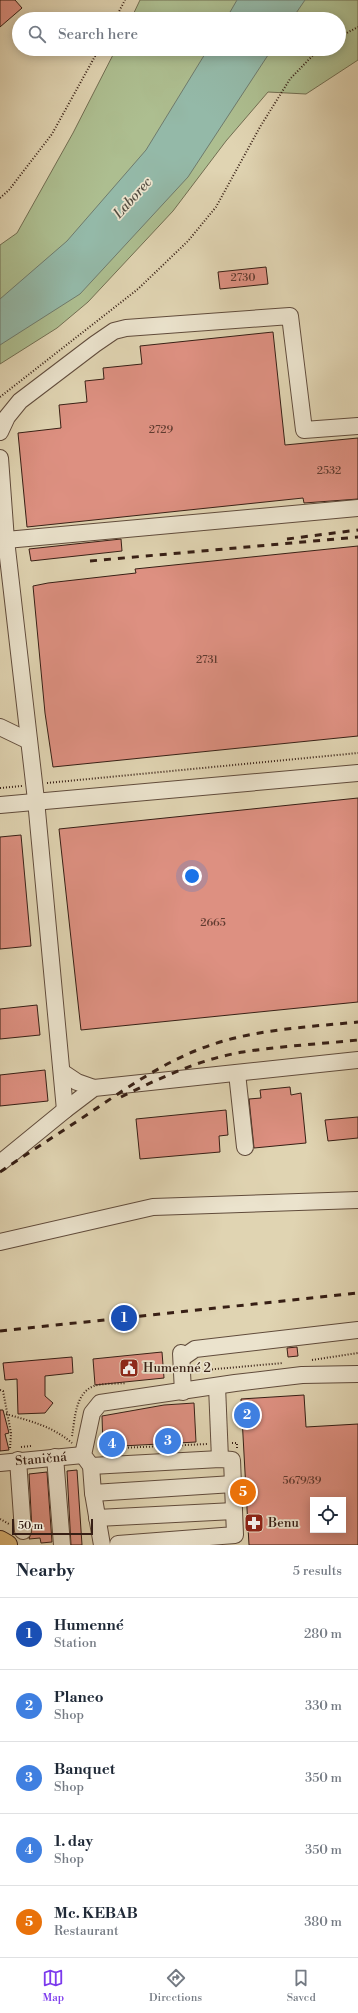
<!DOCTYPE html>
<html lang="en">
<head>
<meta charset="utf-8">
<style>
  body { margin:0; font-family:"Libre Bodoni",serif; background:#f2f2f3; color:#1f2937 }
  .controls { position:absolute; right:12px; bottom:12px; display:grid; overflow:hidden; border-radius:0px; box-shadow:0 2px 10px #0003 }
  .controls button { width:36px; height:36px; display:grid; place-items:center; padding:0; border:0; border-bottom:1px solid #e0e1e3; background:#fff; color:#1f2937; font:20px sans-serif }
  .scale { position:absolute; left:12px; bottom:10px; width:81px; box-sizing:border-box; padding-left:4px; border:2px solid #371f15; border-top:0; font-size:11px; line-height:14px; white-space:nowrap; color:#371f15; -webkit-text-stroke:3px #ebe3cd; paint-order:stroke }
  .you { position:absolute; left:192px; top:876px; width:14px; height:14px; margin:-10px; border:3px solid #fff; border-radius:50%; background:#1a73e8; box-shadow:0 0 0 6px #1a73e833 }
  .badge { display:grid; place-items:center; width:26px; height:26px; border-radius:50%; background:#7c3aed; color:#fff; font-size:13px; font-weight:700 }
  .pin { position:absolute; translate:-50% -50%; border:2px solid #fff; box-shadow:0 1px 4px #0006 }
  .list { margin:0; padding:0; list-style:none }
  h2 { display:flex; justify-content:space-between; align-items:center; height:52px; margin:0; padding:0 16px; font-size:17px }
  h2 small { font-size:13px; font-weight:400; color:#747a83 }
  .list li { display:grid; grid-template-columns:26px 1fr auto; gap:12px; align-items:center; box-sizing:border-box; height:72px; padding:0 16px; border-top:1px solid #e0e1e3 }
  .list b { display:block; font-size:15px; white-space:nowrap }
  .list p { margin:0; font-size:13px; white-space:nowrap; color:#747a83 }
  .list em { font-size:13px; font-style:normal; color:#747a83 }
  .icon { flex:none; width:22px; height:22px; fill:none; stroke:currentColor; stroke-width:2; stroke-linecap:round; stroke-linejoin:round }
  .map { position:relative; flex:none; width:358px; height:1545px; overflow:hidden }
  .search { position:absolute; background:#fff; box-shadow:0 2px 10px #0003; left:12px; right:12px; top:12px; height:44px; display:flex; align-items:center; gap:10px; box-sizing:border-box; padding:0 14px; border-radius:22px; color:#747a83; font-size:15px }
  .sheet { height:412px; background:#fff }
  nav { display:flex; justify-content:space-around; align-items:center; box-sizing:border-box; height:56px; border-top:1px solid #e0e1e3; background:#fff; font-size:11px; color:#747a83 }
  nav a { display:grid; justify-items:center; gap:2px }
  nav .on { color:#7c3aed }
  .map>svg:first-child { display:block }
  .green { fill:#adbe90; stroke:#726e52 }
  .water { fill:#94b9a8; stroke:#6f7b6d }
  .building { fill:#dd9081; stroke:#371f15; fill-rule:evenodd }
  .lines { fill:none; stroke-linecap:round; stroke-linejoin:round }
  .minor-casing { stroke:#614c3c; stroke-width:18 }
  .major-casing { stroke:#371f15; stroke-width:22 }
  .path { stroke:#371f15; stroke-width:2; stroke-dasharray:1 2; stroke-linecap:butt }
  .minor { stroke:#ebe3cd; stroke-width:16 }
  .major { stroke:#e0ba79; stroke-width:20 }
  .rail { stroke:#371f15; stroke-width:3; stroke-dasharray:7 7; stroke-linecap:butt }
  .labels { text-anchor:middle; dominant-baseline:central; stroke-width:3.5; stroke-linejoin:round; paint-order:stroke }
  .number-label { font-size:11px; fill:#603b30 }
  .poi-label { font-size:13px; fill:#371f15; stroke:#ebe3cd; text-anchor:start }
  .street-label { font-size:13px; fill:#371f15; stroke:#ebe3cd }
  .water-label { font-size:14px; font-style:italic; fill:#534d41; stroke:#ebe3cd }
</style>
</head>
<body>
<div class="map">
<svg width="358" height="1545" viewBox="0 0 358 1545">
  <rect width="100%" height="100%" fill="#e0d4b2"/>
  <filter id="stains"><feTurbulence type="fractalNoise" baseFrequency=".005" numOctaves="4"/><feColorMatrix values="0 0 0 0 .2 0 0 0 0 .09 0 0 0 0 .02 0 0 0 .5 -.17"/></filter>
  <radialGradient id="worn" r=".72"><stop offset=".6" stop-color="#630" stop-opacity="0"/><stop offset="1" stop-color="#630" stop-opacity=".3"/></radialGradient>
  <polygon class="green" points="140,0 358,0 358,60 306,94 268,92 226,141 173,211 88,302 57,328 0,364 0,245 17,233 73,133 116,49 339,49 339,19 131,19"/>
  <g class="water">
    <polygon points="237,0 305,0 292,19 226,19"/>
    <polygon points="208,49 272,49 188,177 80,294 0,345 0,299 67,241 146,150"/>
  </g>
  <g class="building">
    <polygon points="0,0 15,0 22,8 0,27"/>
    <polygon points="266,267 268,284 220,289 218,272"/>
    <polygon points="273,332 285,445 358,438 358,499 304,503 303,498 27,527 18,433 61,428 59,405 87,402 85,381 104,379 103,368 142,364 140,346"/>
    <polygon points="121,539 122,551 31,561 29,549"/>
    <polygon points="358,546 358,736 53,767 45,713 33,586 48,583 136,573 135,569"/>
    <polygon points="358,798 358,1002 81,1030 59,829"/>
    <polygon points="21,835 31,946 0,949 0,837"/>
    <polygon points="37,1005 40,1035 0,1039 0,1009"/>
    <polygon points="45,1070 48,1101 0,1106 0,1075"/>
    <polygon points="290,1087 291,1095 301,1093 306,1143 254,1148 249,1099 261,1098 260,1090"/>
    <polygon points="226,1110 228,1135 219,1136 220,1152 140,1159 136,1119"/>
    <polygon points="358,1117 358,1138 328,1141 325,1120"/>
    <polygon points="297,1347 298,1356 288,1357 287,1348"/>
    <polygon points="162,1352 164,1378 95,1385 93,1359"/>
    <polygon points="72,1357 73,1373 45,1376 45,1396 53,1403 45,1413 18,1414 17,1379 5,1380 3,1363"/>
    <path d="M304,1395L306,1427L358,1424V1545H249L241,1399ZM313,1500H343V1530H313Z"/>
    <polygon points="194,1403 196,1442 103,1447 102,1416 164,1405"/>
    <polygon points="0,1410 3,1410 9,1433 5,1434 9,1450 0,1451"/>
    <polygon points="77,1470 82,1545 71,1545 67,1471"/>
    <polygon points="47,1472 52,1542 41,1543 40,1538 29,1539 32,1530 29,1474"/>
  </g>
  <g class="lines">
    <defs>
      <g id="minor">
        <polyline points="0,432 7,417 20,401 95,344 114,331 126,328 290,316 304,430 358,426"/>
        <polyline points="0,458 6,540 36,800 65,1110"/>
        <polyline points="6,540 358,508"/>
        <polyline points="0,727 29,741"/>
        <polyline points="0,805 358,773"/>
        <polyline points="62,1072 77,1082 94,1088"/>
        <polyline points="237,1073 245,1147"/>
        <polyline points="0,1163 65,1110 94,1088 358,1060"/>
        <polyline points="0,1242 153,1207 358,1200"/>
        <polyline points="181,1353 183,1392"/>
        <polyline points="182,1358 195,1349 358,1330"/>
        <polyline points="217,1386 220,1459"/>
        <polyline points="55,1457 62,1545"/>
        <polyline points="18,1460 23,1531"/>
        <polyline points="0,1463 83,1455"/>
        <polyline points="91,1466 220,1459 232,1460 235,1535 118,1544"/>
        <polyline points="93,1493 233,1484"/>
        <polyline points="97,1518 234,1511"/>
        <polyline points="102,1545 93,1493 91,1466 83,1455 92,1413 100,1403 235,1383 302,1375 358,1374"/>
      </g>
      <polyline id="major" points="0,1541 7,1545"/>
    </defs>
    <use href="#minor" class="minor-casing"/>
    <use href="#major" class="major-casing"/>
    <g class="path">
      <polyline points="115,19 125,0"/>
      <polyline points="339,37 358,27"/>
      <polyline points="0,198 9,190 52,134 99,49"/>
      <polyline points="0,397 138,289 188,241 216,207 260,127 290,79 319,49"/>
      <polyline points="47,783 358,753"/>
      <polyline points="0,788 22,786"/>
      <polyline points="312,1360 358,1353"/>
      <polyline points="194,1371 283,1363"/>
      <polyline points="0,1390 3,1391 11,1433 10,1449"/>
      <path d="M6,1414C30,1421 52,1426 72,1443"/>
      <path d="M72,1436C75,1419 75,1393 94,1386C103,1383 116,1384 126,1383"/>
      <polyline points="232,1443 237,1443 237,1448"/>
      <polyline points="21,1447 31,1446"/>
      <polyline points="98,1449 208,1444"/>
      <polyline points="0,1519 9,1524"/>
    </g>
    <use href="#minor" class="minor"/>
    <use href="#major" class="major"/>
    <g class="rail">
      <polyline points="287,539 358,530"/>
      <polyline points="90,561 358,537"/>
      <path d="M121,1097C160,1078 200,1059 243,1052C281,1046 320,1044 358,1040"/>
      <path d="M0,1172C31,1151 63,1131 94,1110C131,1085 169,1059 211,1045C257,1029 309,1027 358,1022"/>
      <polyline points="0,1331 358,1293"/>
    </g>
  </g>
  <defs>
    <symbol id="civic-square" viewBox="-11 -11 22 22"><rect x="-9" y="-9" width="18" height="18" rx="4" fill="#8f2418" stroke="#ebe3cd"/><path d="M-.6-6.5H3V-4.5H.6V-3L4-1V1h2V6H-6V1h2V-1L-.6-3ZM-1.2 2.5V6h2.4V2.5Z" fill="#fff"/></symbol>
    <symbol id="pharmacy-square" viewBox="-11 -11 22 22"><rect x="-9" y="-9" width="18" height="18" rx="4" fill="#8f2418" stroke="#ebe3cd"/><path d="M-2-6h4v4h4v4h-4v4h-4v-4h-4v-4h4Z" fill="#fff"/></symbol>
  </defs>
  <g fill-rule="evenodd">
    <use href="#civic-square" x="118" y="1357" width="22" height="22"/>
    <use href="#pharmacy-square" x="243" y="1512" width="22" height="22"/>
  </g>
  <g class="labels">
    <g class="number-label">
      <text x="243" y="278">2730</text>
      <text x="161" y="430">2729</text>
      <text x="329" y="471">2532</text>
      <text x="207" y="660">2731</text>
      <text x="213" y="923">2665</text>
      <text x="302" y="1481">5679/39</text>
    </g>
    <g class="poi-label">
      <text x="143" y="1368">Humenné 2</text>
      <text x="268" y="1523">Benu</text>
    </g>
    <g class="street-label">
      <text transform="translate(41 1459) rotate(-5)">Staničná</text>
    </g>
    <g class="water-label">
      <text transform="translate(133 198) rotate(-48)">Laborec</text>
    </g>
  </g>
  <rect width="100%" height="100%" filter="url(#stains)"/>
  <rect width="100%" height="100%" fill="url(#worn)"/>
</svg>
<div class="controls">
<button><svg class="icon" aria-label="locate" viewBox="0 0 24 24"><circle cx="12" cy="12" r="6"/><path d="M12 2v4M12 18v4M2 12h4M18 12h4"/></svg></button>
</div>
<div class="scale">50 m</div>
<div class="you"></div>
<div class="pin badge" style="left:124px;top:1318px;background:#1a4fb4">1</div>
<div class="pin badge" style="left:247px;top:1415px;background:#3f7fe0">2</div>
<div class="pin badge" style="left:168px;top:1441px;background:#3f7fe0">3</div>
<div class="pin badge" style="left:112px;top:1444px;background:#3f7fe0">4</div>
<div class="pin badge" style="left:243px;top:1492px;background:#e8710a">5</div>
<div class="search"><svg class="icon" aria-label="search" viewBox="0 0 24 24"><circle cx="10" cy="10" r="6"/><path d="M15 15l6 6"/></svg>Search here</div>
</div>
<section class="sheet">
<h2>Nearby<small>5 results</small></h2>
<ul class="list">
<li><span class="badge" style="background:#1a4fb4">1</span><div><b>Humenné</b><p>Station</p></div><em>280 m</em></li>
<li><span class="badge" style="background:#3f7fe0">2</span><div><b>Planeo</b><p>Shop</p></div><em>330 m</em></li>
<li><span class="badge" style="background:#3f7fe0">3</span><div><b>Banquet</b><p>Shop</p></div><em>350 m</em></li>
<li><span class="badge" style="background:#3f7fe0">4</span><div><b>1. day</b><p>Shop</p></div><em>350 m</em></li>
<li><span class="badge" style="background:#e8710a">5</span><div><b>Mc. KEBAB</b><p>Restaurant</p></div><em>380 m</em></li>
</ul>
</section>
<nav>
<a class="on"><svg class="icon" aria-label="map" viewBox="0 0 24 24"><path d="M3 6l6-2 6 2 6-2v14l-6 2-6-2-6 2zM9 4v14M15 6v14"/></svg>Map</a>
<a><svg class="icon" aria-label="directions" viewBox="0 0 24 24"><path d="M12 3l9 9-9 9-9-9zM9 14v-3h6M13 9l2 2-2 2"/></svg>Directions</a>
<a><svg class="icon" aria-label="saved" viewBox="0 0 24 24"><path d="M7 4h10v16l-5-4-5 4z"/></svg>Saved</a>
</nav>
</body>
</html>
